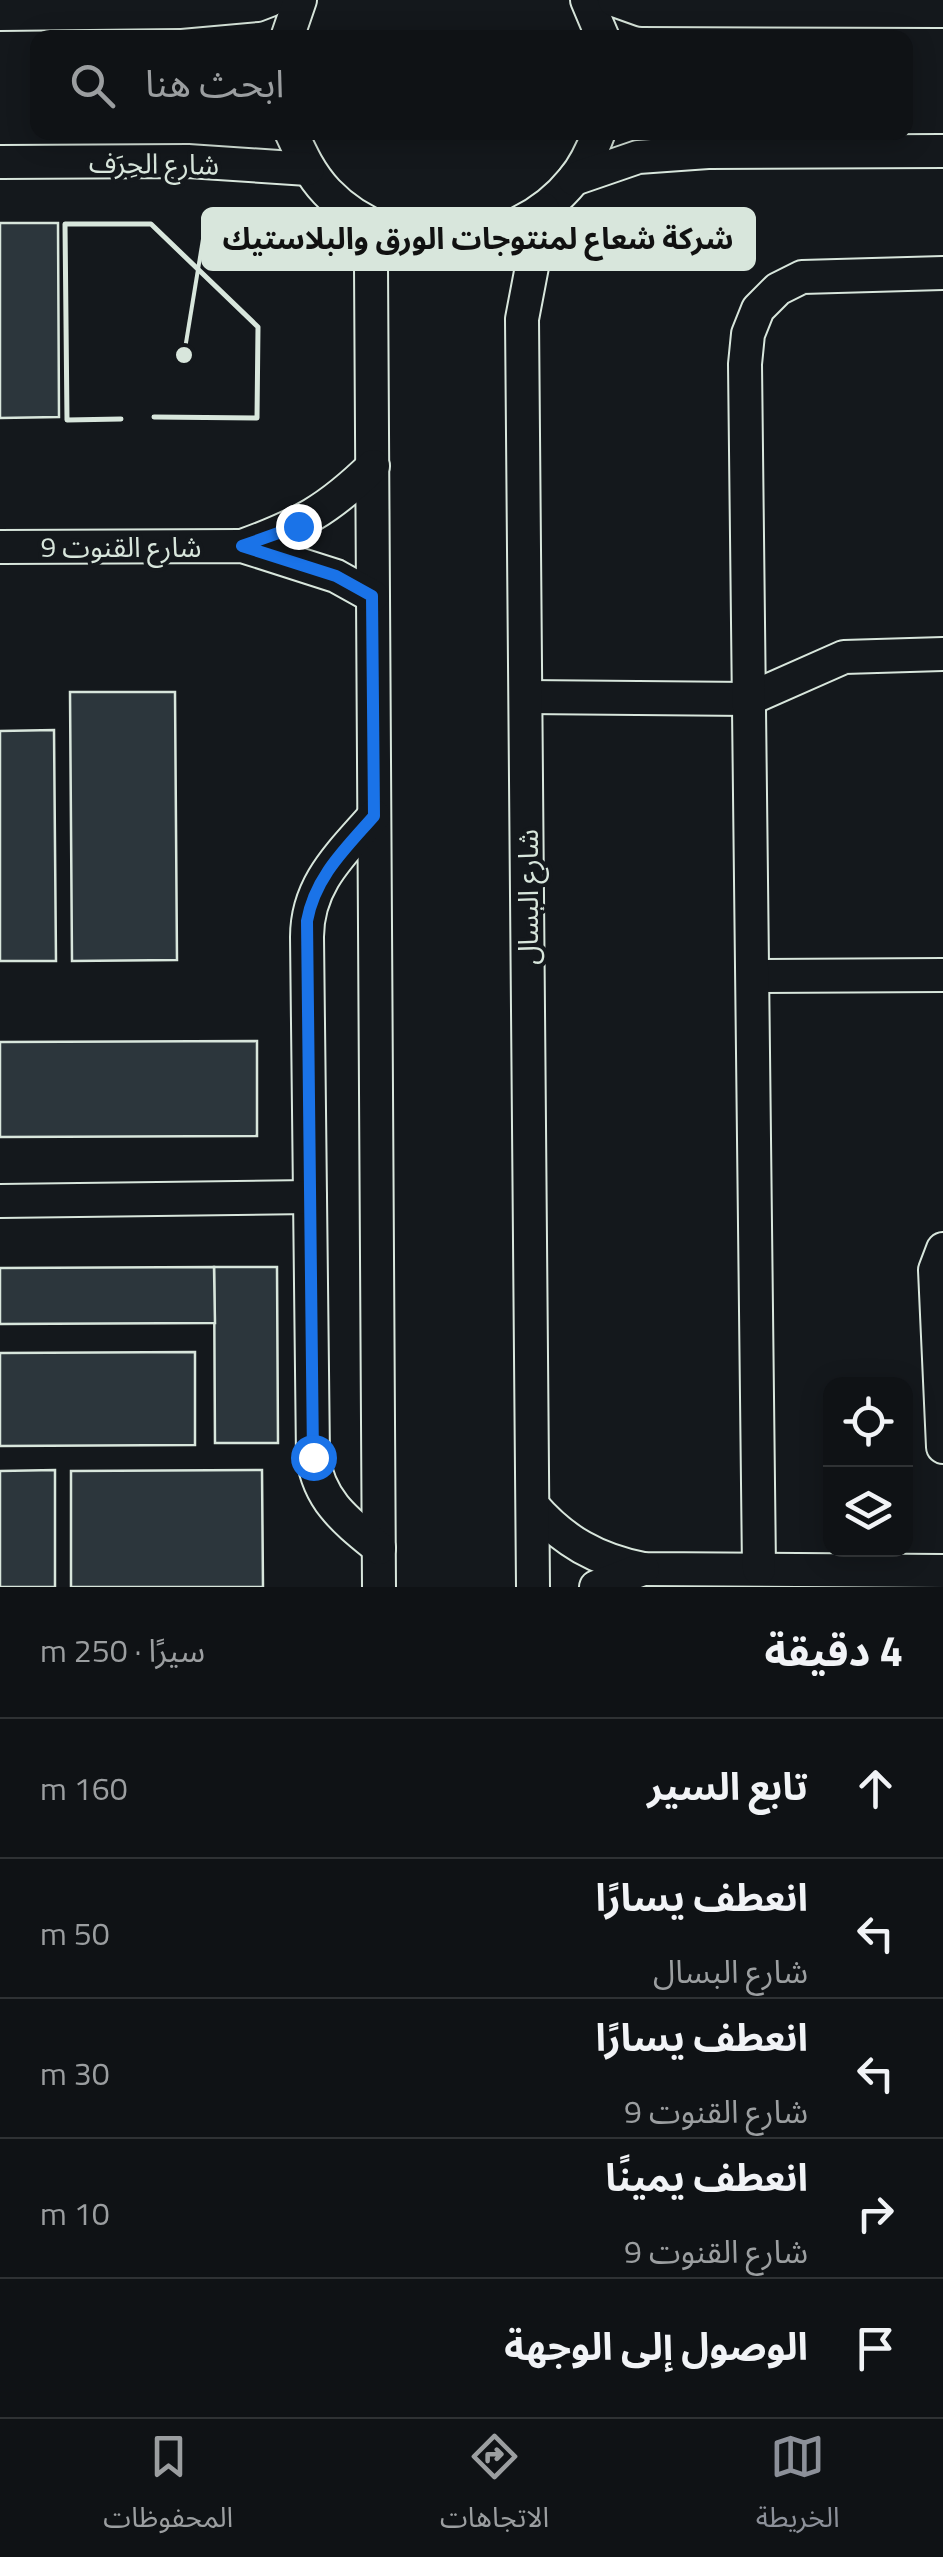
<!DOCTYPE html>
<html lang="ar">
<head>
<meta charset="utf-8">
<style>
  body { margin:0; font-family:"Titillium Web","Noto Sans Arabic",sans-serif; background:#181b1e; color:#f1f3f6; direction:rtl }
  .controls { position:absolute; right:30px; bottom:30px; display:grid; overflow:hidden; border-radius:20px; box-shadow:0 5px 25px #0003 }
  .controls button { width:90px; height:90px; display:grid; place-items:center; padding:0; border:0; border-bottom:2px solid #2f3234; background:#0f1215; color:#f1f3f6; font:50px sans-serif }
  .stop { position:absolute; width:30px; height:30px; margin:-22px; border:8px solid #1a73e8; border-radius:50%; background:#fff }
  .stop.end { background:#1a73e8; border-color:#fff; box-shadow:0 2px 10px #0008 }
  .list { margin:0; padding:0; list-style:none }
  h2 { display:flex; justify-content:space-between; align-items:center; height:130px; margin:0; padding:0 40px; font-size:42px }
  h2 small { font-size:32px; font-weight:400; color:#9b9ea0 }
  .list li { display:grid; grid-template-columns:65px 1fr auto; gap:30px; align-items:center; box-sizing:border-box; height:140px; padding:0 40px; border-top:2px solid #2f3234 }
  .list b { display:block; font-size:38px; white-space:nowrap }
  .list p { margin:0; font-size:32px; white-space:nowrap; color:#9b9ea0 }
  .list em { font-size:32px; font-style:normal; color:#9b9ea0 }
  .icon { flex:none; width:55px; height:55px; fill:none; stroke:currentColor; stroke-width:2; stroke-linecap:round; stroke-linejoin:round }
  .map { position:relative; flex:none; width:943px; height:1587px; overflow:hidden; direction:ltr }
  .search { position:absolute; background:#0f1215; box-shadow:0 5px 25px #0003; left:30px; right:30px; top:30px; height:110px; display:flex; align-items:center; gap:25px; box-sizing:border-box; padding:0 35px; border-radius:20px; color:#9b9ea0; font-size:38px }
  .sheet { height:830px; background:#0f1215 }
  nav { display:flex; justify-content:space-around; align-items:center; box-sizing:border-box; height:140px; border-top:2px solid #2f3234; background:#0f1215; font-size:28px; color:#9b9ea0 }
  nav a { display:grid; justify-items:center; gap:5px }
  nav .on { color:#8c9099 }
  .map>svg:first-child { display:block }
  .building { fill:#2c363c; stroke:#d8e6dc; stroke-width:2.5 }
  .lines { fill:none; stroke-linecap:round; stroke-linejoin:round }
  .minor-casing { stroke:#d8e6dc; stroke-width:36 }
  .minor { stroke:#14181c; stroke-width:32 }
  .wall { stroke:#d8e6dc; stroke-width:5 }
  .route { stroke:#1a73e8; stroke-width:12 }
  .labels { text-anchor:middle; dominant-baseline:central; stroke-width:8; stroke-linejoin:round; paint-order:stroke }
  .street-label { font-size:28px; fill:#d8e6dc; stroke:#14181c }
  .leader { fill:none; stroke:#d8e6dc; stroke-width:4 }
  .callout-dot { fill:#d8e6dc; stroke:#14181c; stroke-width:4 }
  .callout { fill:#d8e6dc; stroke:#d8e6dc; stroke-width:4 }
  .callout-label { font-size:30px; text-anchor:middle; font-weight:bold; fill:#111 }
</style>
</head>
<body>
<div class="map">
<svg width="943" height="1587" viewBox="0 0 943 1587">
  <rect width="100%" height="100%" fill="#14181c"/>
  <g class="building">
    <polygon points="0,223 58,223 59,417 0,418"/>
    <polygon points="70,692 175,692 177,960 72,961"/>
    <polygon points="54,730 56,961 0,961 0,731"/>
    <polygon points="257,1041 257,1136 0,1137 0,1042"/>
    <polygon points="214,1267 277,1267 278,1443 215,1443"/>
    <polygon points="214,1267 215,1323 0,1324 0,1268"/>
    <polygon points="195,1352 195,1445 0,1446 0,1353"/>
    <polygon points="55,1470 55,1587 0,1587 0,1471"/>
    <polygon points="262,1470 263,1587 71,1587 71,1471"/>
  </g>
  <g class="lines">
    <defs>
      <g id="minor">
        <polyline points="587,0 603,38"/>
        <polyline points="614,0 642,10 943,11"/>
        <polyline points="0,14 179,12 257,5 270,0"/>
        <polyline points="287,38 300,0"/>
        <path d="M291,132C301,154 310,174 327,192C393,261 513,255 573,180C584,167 593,148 599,132"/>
        <polyline points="0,162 188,161 308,169"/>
        <polyline points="574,179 638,157 708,152 943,151"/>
        <polyline points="377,227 371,266 379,1587"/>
        <path d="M242,546C300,525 328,510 373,466"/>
        <polyline points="0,547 242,546 336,576 372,596"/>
        <polyline points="526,697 749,699 844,657 943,654"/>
        <path d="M374,816C341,854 307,884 307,937L313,1457C319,1501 346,1521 379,1548"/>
        <polyline points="753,976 943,975"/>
        <polyline points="0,1201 310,1197"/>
        <polyline points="943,1249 935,1270 943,1447"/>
        <path d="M533,1506C563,1541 597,1560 643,1569L943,1571"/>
        <polyline points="759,1569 745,364 748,334 758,309 778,289 802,277 943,273"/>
        <polyline points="533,1587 522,319 543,209"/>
        <polyline points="596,1587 643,1569"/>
      </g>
    </defs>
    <use href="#minor" class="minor-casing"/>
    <use href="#minor" class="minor"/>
    <polyline class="wall" points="121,419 67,420 65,224 151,224 258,327 257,418 154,417"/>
  </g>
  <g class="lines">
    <path class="route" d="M298,526L242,546L336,576L372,596L374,816C345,849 315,877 307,921L313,1457"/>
  </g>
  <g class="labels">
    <g class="street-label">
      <text transform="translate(154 163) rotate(1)">شارع الحِرَف</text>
      <text x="121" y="546">شارع القنوت 9</text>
      <text transform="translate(527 897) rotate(-90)">شارع البسال</text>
    </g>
  </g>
  <path class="leader" d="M184 355L203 239"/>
  <circle class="callout-dot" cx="184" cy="355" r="10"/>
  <rect class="callout" x="203" y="209" width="551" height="60" rx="10"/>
  <g class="callout-label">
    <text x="478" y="249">شركة شعاع لمنتوجات الورق والبلاستيك</text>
  </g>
</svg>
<div class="controls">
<button><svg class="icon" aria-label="locate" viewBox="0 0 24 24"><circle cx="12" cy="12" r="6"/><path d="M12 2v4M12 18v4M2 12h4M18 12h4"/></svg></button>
<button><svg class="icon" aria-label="layers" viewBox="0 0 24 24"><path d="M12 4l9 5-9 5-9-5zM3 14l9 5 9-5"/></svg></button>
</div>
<div class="stop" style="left:313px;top:1457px"></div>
<div class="stop end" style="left:298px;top:526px"></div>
<div class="search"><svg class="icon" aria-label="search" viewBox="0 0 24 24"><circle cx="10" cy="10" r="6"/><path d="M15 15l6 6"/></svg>ابحث هنا</div>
</div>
<section class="sheet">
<h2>4 دقيقة<small>سيرًا · 250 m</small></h2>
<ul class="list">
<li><svg class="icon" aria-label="ahead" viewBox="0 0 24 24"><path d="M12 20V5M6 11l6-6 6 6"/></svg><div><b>تابع السير</b></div><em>160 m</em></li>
<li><svg class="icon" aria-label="left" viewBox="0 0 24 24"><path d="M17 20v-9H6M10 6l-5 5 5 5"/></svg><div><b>انعطف يسارًا</b><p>شارع البسال</p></div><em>50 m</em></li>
<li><svg class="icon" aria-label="left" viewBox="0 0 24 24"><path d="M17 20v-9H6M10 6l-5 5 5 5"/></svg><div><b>انعطف يسارًا</b><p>شارع القنوت 9</p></div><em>30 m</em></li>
<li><svg class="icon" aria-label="right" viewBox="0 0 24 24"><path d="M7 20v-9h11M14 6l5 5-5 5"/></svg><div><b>انعطف يمينًا</b><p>شارع القنوت 9</p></div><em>10 m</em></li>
<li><svg class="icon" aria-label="arrive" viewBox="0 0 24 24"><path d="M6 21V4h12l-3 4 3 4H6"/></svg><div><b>الوصول إلى الوجهة</b></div></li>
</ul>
</section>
<nav>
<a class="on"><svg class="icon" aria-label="map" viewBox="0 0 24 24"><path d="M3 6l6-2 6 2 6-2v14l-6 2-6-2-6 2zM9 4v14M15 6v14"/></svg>الخريطة</a>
<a><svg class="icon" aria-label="directions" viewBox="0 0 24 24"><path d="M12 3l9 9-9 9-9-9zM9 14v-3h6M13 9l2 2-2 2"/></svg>الاتجاهات</a>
<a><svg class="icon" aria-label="saved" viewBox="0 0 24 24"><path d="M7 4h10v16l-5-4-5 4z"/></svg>المحفوظات</a>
</nav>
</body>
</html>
